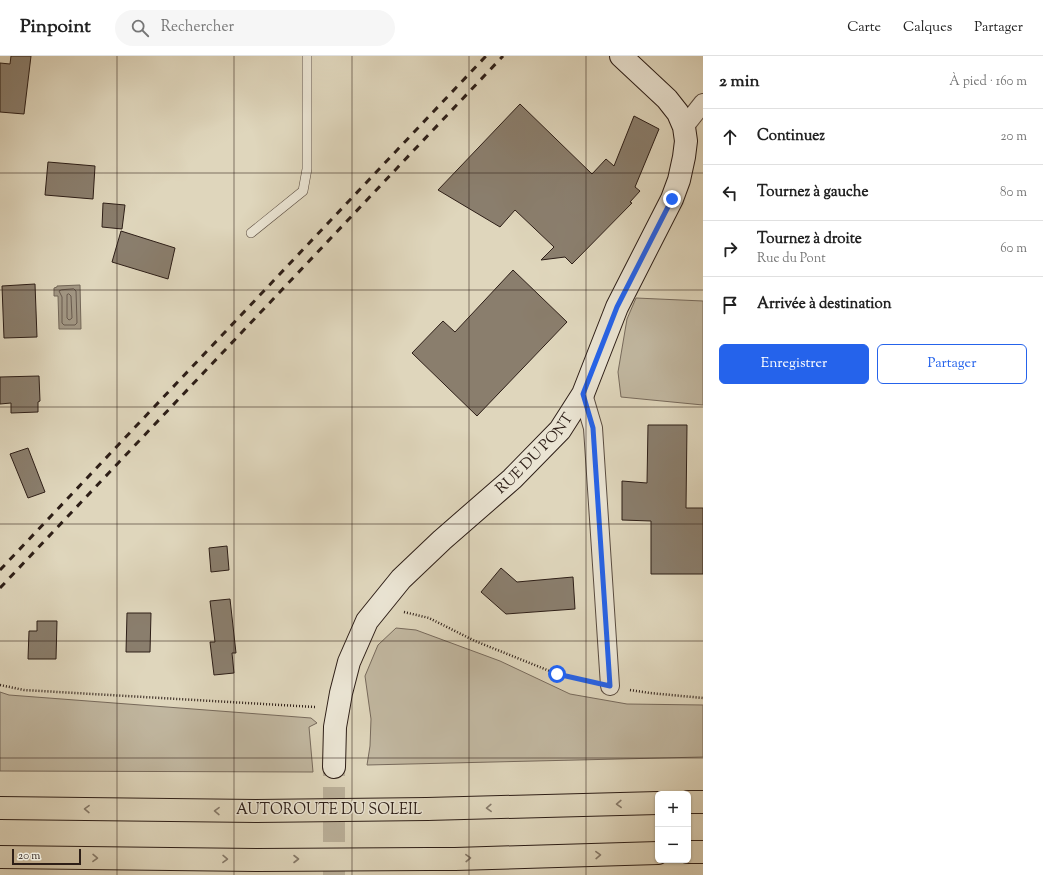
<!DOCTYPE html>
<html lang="fr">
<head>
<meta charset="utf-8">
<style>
  body { margin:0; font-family:"Sorts Mill Goudy",serif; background:#f6f6f6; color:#222 }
  .controls { position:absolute; right:12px; bottom:12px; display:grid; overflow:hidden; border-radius:6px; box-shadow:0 1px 3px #0004 }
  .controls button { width:36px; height:36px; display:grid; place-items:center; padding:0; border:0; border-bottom:1px solid #e0e0e0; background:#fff; color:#222; font:20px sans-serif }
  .scale { position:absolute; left:12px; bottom:10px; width:69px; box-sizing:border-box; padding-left:4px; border:2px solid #2d1e17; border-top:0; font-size:11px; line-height:14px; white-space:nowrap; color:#2d1e17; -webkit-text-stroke:3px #eae4d3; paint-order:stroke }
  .stop { position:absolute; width:12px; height:12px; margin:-9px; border:3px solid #2563eb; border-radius:50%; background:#fff }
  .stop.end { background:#2563eb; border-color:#fff; box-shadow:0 1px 4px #0008 }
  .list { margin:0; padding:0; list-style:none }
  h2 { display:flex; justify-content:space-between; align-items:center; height:52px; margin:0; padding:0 16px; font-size:17px }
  h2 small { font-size:13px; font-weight:400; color:#767676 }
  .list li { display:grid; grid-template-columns:26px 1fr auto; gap:12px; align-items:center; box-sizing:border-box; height:56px; padding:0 16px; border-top:1px solid #e0e0e0 }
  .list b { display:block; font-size:15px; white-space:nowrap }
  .list p { margin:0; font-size:13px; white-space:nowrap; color:#767676 }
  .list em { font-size:13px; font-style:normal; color:#767676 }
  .actions { display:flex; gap:8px; padding:12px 16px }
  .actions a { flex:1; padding:9px 0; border:1px solid #2563eb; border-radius:6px; text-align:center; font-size:14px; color:#2563eb }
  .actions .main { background:#2563eb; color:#fff }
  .icon { flex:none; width:22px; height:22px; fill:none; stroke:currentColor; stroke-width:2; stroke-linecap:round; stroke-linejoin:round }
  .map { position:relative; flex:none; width:703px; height:819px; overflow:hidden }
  header { display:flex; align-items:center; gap:24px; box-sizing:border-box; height:56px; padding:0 20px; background:#fff; border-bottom:1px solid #e0e0e0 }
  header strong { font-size:19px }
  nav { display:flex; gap:22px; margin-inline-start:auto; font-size:14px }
  .search { width:280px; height:36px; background:#f6f6f6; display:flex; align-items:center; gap:10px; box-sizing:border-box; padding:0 14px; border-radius:22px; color:#767676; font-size:15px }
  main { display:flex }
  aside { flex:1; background:#fff }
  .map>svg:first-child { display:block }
  .green { fill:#c1b7a0; stroke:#776a5c }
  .water { fill:#a29784; stroke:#736758 }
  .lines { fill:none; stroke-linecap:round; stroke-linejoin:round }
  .shore { stroke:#685a4e; stroke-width:1 }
  .building { fill:#8a7e6d; stroke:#2d1e17 }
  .secondary-tunnel { stroke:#bbb19b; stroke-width:22; stroke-dasharray:22 11; stroke-linecap:butt }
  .lane-casing { stroke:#5a4c40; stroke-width:10 }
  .street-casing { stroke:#5a4c40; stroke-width:20 }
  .secondary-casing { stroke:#2d1e17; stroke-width:24 }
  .highway-casing { stroke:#2d1e17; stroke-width:24 }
  .path { stroke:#2d1e17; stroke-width:2.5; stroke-dasharray:1 2; stroke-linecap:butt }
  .lane { stroke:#eae4d3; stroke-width:9 }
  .street { stroke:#eae4d3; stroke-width:18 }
  .secondary { stroke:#eae4d3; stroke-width:22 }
  .highway { stroke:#dfd6bc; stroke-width:22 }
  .rail { stroke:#2d1e17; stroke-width:3; stroke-dasharray:7 7; stroke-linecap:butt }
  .highway-bridge-casing { stroke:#2d1e17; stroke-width:24; stroke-linecap:butt }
  .highway-bridge { stroke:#dfd6bc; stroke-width:22 }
  .oneway { stroke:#867a6a }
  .route { stroke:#2563eb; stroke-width:5 }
  .grid { fill:none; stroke:#2d1e17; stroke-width:1; stroke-opacity:0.55 }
  .labels { text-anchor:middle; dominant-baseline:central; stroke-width:3; stroke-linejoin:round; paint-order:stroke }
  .street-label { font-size:15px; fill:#2d1e17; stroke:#eae4d3 }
</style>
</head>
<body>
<header>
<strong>Pinpoint</strong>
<div class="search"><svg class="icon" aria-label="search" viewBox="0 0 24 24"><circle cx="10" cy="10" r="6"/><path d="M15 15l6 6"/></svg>Rechercher</div>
<nav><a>Carte</a><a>Calques</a><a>Partager</a></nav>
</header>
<main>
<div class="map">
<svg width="703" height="819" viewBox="0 0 703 819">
  <rect width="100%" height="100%" fill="#dfd6bc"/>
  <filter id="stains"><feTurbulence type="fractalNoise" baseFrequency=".005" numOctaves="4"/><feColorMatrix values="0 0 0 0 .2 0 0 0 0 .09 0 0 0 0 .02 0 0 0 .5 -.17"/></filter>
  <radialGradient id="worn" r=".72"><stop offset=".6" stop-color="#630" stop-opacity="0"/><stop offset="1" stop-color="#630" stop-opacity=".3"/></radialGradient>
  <g class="green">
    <polygon points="636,242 703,245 703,349 621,341 618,316 627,263"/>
    <polygon points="396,572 416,574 500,605 570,638 627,648 703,649 703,701 367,709 370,690 371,663 365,620 378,589"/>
    <polygon points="0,636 9,639 311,662 317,667 309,671 313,716 0,715"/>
  </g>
  <polygon class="water" points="80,229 81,273 59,273 58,240 54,240 54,232 57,231 57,230"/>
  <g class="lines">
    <g class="shore">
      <polygon points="74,233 76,235 77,267 75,269 64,269 62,267 62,241 59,235 61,234"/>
      <polygon points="69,238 71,240 72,262 71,263 69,264 67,262 67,239"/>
    </g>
  </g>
  <g class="building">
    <polygon points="11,0 31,0 24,58 0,56 0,7 10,8"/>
    <polygon points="520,48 592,118 606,103 614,110 634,60 659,73 635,131 640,135 630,146 632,147 572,208 565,201 541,204 554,191 515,154 500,171 438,134"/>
    <polygon points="48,106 95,110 93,143 45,139"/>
    <polygon points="103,147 125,149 122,173 102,171"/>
    <polygon points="121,175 175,192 168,223 112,206"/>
    <polygon points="513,214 567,266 477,360 412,297 443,265 455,276"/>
    <polygon points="35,228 37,281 4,282 2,230"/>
    <polygon points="39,320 40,345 38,346 38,356 11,357 11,347 0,348 0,321"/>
    <polygon points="648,369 687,369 686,452 703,452 703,518 651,518 651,465 622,464 622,425 647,427"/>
    <polygon points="28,392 45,436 28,442 10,398"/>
    <polygon points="227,490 229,514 211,516 209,492"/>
    <polygon points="501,512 517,526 573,521 575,553 506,558 481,536"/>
    <polygon points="230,543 236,597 232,597 234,617 214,619 210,586 215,586 210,545"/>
    <polygon points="127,557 151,557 150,596 126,596"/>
    <polygon points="37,565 57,565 56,603 28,603 29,575 37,575"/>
  </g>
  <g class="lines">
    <polyline class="secondary-tunnel" points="334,819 334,711"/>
    <defs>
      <polyline id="lane" points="251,177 303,135 307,113 307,0"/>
      <g id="street">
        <polyline points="684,71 703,47"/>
        <polyline points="583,338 593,372 610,630"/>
      </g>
      <g id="secondary">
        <path id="s1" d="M334,711L335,671L341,637L349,606L367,565L401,523L442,484L512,423L560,374L583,338L617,251L672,143L679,124L684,101L686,85L684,71L678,57L667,43L621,0"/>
      </g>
      <g id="highway">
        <polyline points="688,746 703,746"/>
        <polyline points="0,752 256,755"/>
        <polyline points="427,753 658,747"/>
        <polyline points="688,796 703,796"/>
        <polyline points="0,801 257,804"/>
        <polyline points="429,803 455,803 658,797"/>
      </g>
    </defs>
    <use href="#lane" class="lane-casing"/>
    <use href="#street" class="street-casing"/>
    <use href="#secondary" class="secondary-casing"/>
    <use href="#highway" class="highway-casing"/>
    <g class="path">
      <polyline points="404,556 429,562 475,585 557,618 590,625"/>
      <polyline points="0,629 24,634 315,651"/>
      <polyline points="630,634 650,637 703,642"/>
    </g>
    <use href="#lane" class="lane"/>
    <use href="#street" class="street"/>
    <use href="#secondary" class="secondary"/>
    <use href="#highway" class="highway"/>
    <g class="rail">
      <polyline points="0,514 486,0"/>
      <polyline points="0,532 503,0"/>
    </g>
    <defs>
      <g id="highway-bridge">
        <polyline points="256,755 427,753"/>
        <polyline points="257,804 429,803"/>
      </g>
    </defs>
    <use href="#highway-bridge" class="highway-bridge-casing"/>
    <use href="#highway-bridge" class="highway-bridge"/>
  </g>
  <defs><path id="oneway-chevron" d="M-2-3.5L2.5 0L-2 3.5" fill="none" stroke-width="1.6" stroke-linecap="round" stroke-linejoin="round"/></defs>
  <g class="oneway">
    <use href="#oneway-chevron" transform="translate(619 748) rotate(178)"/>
    <use href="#oneway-chevron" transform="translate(489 752) rotate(178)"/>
    <use href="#oneway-chevron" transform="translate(87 753) rotate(-179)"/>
    <use href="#oneway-chevron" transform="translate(217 755) rotate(-179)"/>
    <use href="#oneway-chevron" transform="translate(598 799) rotate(-2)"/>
    <use href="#oneway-chevron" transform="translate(95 802) rotate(1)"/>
    <use href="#oneway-chevron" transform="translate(468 802) rotate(-2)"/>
    <use href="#oneway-chevron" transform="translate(225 803) rotate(1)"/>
    <use href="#oneway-chevron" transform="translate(296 803)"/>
  </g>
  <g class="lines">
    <polyline class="route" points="557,618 610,630 593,372 583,338 617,251 672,143"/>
  </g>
  <path class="grid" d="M117,0V819M234,0V819M352,0V819M469,0V819M586,0V819M0,117H703M0,234H703M0,351H703M0,468H703M0,585H703M0,702H703"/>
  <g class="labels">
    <g class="street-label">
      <text stroke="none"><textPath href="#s1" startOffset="389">RUE DU PONT</textPath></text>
      <text x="329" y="754">AUTOROUTE DU SOLEIL</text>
    </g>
  </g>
  <rect width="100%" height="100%" filter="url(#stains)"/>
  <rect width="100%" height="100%" fill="url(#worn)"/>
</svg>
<div class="controls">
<button>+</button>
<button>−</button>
</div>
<div class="scale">20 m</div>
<div class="stop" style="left:557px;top:618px"></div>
<div class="stop end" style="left:672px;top:143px"></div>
</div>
<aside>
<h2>2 min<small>À pied · 160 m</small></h2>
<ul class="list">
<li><svg class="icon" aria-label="ahead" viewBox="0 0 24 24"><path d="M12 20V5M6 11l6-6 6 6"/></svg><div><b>Continuez</b></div><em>20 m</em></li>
<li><svg class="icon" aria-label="left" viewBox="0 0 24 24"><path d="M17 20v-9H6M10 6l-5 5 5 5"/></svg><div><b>Tournez à gauche</b></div><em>80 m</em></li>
<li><svg class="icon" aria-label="right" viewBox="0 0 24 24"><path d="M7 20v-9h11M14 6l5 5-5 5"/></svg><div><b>Tournez à droite</b><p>Rue du Pont</p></div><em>60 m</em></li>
<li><svg class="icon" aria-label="arrive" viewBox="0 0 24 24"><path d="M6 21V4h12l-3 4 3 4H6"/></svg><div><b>Arrivée à destination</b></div></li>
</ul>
<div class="actions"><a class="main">Enregistrer</a><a>Partager</a></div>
</aside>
</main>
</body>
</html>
